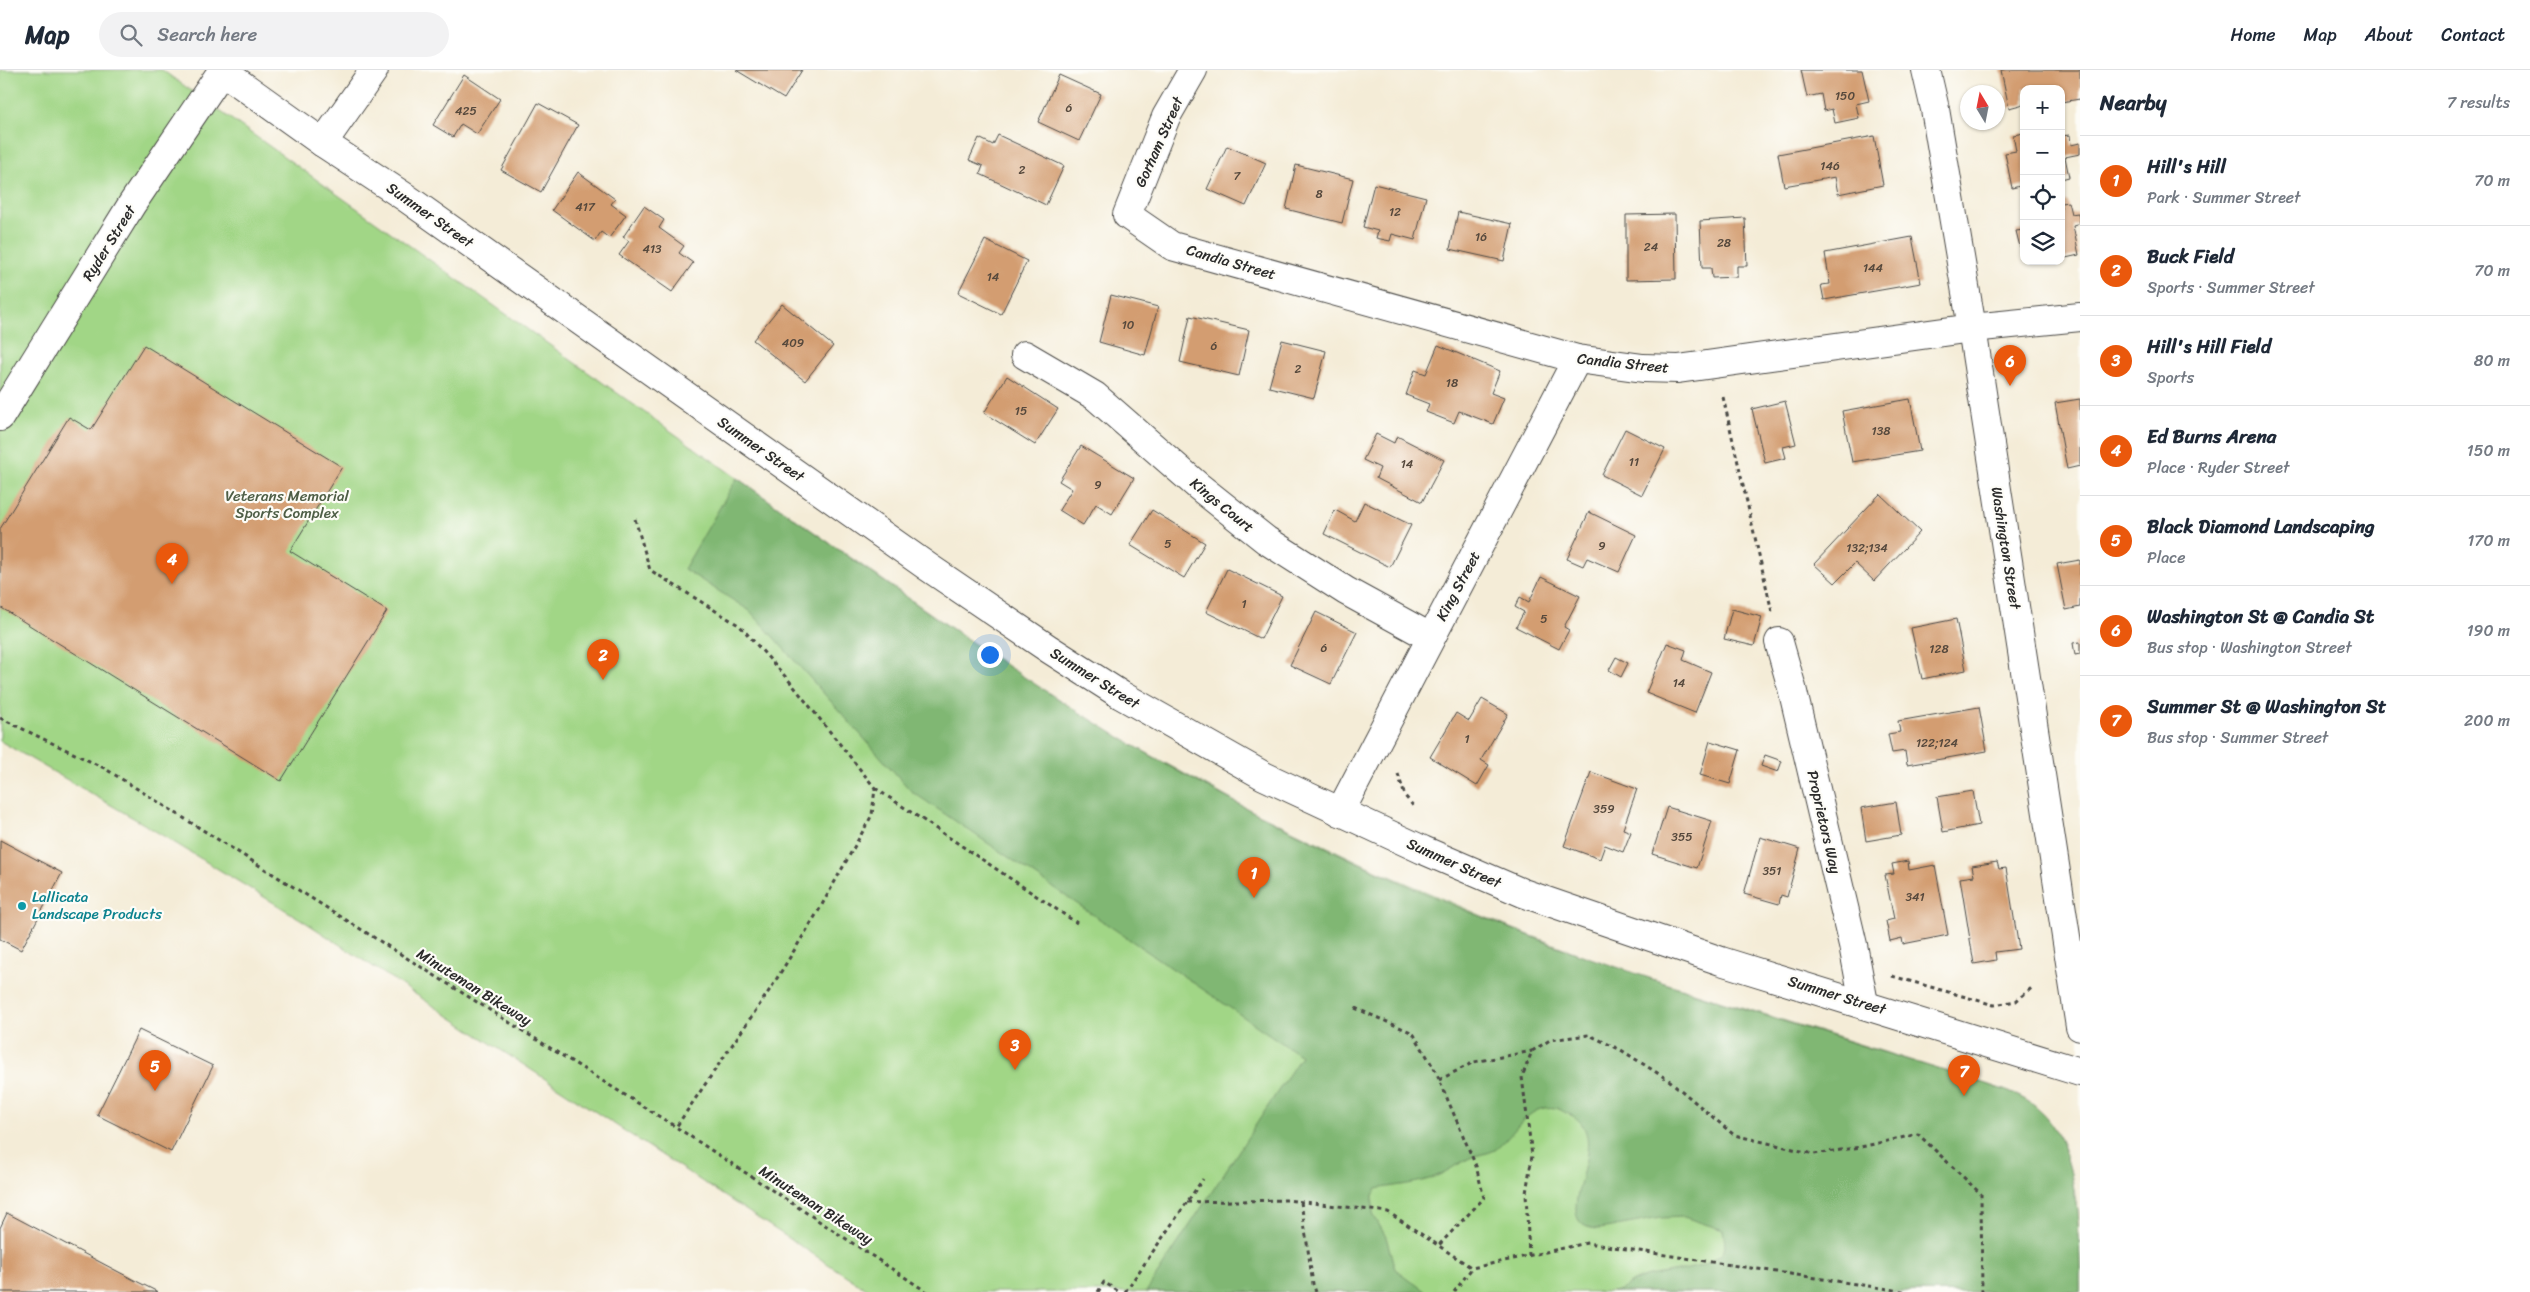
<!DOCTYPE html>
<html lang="en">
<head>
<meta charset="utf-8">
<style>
  body { margin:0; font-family:Sriracha,sans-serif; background:#f2f2f3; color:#1f2937 }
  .controls { position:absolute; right:15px; top:15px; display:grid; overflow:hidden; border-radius:10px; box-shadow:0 1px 4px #0004 }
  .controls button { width:45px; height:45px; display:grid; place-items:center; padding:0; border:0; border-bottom:1px solid #e0e1e3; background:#fff; color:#1f2937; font:25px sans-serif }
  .compass { position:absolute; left:1960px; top:15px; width:45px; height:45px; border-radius:50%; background:#fff; box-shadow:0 1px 4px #0004; rotate:350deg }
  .you { position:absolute; left:989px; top:584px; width:18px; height:18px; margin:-12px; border:4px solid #fff; border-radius:50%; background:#1a73e8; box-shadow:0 0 0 8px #1a73e833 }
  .badge { display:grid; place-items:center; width:32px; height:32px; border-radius:50%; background:#ea580c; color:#fff; font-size:16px; font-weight:700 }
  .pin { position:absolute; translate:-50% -41px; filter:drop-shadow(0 1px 2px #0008) }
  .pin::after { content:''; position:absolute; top:26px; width:18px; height:15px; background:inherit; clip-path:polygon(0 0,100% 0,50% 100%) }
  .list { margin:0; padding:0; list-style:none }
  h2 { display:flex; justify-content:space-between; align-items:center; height:65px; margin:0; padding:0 20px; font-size:21px }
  h2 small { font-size:16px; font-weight:400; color:#747a83 }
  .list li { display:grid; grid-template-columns:32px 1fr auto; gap:15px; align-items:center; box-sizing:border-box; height:90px; padding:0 20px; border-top:1px solid #e0e1e3 }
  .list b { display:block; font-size:19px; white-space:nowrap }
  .list p { margin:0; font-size:16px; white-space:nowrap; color:#747a83 }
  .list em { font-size:16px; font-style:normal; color:#747a83 }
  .icon { flex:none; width:28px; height:28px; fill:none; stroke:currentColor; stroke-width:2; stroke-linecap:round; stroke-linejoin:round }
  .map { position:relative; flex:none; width:2080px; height:1222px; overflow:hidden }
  header { display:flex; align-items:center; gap:30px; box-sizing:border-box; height:70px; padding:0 25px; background:#fff; border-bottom:1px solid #e0e1e3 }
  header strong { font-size:24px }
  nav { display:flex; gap:28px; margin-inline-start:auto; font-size:18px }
  .search { width:350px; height:45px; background:#f2f2f3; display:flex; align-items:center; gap:12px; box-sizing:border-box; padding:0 18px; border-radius:28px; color:#747a83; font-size:19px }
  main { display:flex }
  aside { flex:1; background:#fff }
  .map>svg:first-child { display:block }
  .green { fill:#a1d686; stroke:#668058 }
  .forest { fill:#80b773; stroke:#56714f }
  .building { fill:#d39d71 }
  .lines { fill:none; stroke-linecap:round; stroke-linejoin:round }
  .minor-casing { stroke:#494845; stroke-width:30 }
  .major-casing { stroke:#494845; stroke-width:30 }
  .path { stroke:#494845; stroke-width:3; stroke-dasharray:4 4; stroke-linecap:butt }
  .minor { stroke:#fff; stroke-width:28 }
  .major { stroke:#fff; stroke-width:28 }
  .culture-dot { fill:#0f9aa8; stroke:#fdfcf7; stroke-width:2 }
  .labels { text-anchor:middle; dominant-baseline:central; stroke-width:4.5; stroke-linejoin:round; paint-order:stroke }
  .number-label { font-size:12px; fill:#55483c }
  .street-label { font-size:15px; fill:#2b2b2b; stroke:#fdfcf7 }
  .park-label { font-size:15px; fill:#4e5e46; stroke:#fdfcf7 }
  .culture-label { font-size:15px; fill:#0d838f; stroke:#fdfcf7; text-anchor:start }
</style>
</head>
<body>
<header>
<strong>Map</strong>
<div class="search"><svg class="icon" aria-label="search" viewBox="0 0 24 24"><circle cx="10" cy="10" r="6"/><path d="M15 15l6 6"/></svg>Search here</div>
<nav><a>Home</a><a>Map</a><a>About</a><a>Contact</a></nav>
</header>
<main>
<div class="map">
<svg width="2080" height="1222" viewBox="0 0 2080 1222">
  <rect width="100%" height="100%" fill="#fdfcf7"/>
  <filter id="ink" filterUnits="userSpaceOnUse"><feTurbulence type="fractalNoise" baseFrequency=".02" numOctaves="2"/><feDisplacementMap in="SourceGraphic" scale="10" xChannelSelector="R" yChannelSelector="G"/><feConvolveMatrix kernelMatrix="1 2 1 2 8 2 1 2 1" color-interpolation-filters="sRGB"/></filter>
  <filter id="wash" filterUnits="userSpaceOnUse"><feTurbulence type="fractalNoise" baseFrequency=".0096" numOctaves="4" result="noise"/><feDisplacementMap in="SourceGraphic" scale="20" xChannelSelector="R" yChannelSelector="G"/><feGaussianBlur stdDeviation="1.12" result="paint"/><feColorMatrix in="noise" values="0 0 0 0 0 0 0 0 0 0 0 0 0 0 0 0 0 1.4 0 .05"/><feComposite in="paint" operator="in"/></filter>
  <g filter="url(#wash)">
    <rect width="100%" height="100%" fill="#f4ecd7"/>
    <path class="green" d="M0,0H162L737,408L1017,604L1129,673L1250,740L1376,800L1503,855L1611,896L1986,1014C2004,1020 2024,1026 2038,1039C2080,1074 2080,1170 2080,1222H871L302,850L142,753L0,671Z"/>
    <path class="forest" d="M737,408C904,525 1068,647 1250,740C1366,799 1487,854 1611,895C1735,938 1861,975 1986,1014C2004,1020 2024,1026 2038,1039C2080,1074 2080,1170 2080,1222H1611C1623,1221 1631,1212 1642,1208C1665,1201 1706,1201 1722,1183C1727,1177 1724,1167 1723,1160L1684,1147L1660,1148L1600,1159C1538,1158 1622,1068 1569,1044C1565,1043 1560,1039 1556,1038C1527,1033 1514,1066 1495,1080C1488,1084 1478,1084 1470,1088C1459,1093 1448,1101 1437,1106C1419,1114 1396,1115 1377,1119L1373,1125V1144L1386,1167L1395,1199L1426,1222H1146L1301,986L911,721L750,541L684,499Z"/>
    <g id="blocks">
      <g class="building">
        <polygon points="736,0 802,0 784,29"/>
        <polygon points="1801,0 1862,0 1869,31 1856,34 1859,48 1835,53 1832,39 1824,41 1821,24 1807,27"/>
        <polygon points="2001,0 2080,0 2080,29 2061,32 2061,19 2024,19 2024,34 2009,38"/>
        <polygon points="464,5 500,29 477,64 461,54 453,67 433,55"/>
        <polygon points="1059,5 1101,24 1079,71 1038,52"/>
        <polygon points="538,33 578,55 541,122 501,100"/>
        <polygon points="2024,63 2024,115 2012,118 2005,83 2016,81 2013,65"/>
        <polygon points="998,65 1064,96 1046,135 980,104 983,96 969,90 979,68 993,75"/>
        <polygon points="2070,65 2071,75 2080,73 2080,84 2065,87 2069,107 2061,109 2061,66"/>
        <polygon points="1874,66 1883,115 1838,124 1835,107 1784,116 1778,84"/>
        <polygon points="1227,76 1266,93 1246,136 1207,119"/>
        <polygon points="1296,95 1353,109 1342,153 1286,139"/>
        <polygon points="578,102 615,129 611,134 626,145 609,168 601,162 595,171 552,140"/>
        <polygon points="1374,114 1426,127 1415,170 1392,164 1390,171 1376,168 1378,161 1363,157"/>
        <polygon points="2068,132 2071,144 2078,143 2080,154 2073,156 2079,185 2061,189 2061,133"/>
        <polygon points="644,136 664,150 659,158 684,176 679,183 693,193 672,222 619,185 629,171 623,167"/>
        <polygon points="1458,142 1512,154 1504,191 1450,179"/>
        <polygon points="1675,144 1676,209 1626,210 1626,145"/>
        <polygon points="1745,148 1747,196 1737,196 1737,207 1712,208 1711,198 1702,198 1700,151"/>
        <polygon points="2024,160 2024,176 2020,177 2016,161"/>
        <polygon points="1912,167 1921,213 1824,230 1821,215 1830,214 1825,183"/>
        <polygon points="985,170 1027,191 1001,244 958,223"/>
        <polygon points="1111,225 1158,237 1145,285 1099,272"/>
        <polygon points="782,234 833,276 805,311 753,270"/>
        <polygon points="1190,246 1249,260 1239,306 1180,292"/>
        <polygon points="1282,270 1326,281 1314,328 1269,317"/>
        <polygon points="144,275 342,397 290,481 387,541 281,711 0,537 0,459 69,347 91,360"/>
        <polygon points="1438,275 1500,301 1491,323 1504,328 1493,354 1459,341 1454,353 1426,342 1429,334 1406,325 1415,300 1426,304"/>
        <polygon points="1007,306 1058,339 1035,375 984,343"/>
        <polygon points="1910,329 1920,381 1852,392 1842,341"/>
        <polygon points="2080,329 2080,396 2067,399 2055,333"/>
        <polygon points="1785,331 1796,374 1783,377 1786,388 1765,393 1752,339"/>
        <polygon points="1625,359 1665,379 1642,425 1602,405"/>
        <polygon points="1376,364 1394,373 1397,366 1444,390 1422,432 1376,408 1380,398 1363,390"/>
        <polygon points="1081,376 1134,408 1112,444 1096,434 1083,455 1059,440 1072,419 1059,411"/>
        <polygon points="1880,424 1920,462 1874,511 1855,493 1835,513 1814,494"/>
        <polygon points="1364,432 1411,455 1390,497 1324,464 1335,440 1355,451"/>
        <polygon points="1152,440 1205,473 1184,508 1130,475"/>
        <polygon points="1589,442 1636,465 1619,502 1587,488 1583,496 1567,489"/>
        <polygon points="2080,490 2080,537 2066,540 2057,494"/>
        <polygon points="1227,499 1282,526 1261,569 1206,542"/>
        <polygon points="1541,507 1580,526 1564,557 1569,560 1559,579 1516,557 1524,542 1515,537 1520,527 1529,532"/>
        <polygon points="1732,539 1762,547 1754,576 1724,569"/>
        <polygon points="1316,542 1357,562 1331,614 1290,595"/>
        <polygon points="1956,549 1966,600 1922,609 1911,558"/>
        <polygon points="2080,572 2080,584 2075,585 2073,573"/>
        <polygon points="1667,573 1686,580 1683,590 1711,602 1695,643 1646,623"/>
        <polygon points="1616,587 1628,593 1621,607 1609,600"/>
        <polygon points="1482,629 1508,644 1481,690 1489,695 1477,716 1430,687 1456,643 1469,651"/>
        <polygon points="1979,637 1987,681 1907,695 1905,681 1892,683 1888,664 1900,662 1898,651"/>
        <polygon points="1710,671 1740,680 1730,714 1700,705"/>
        <polygon points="1765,685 1782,691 1778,702 1761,696"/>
        <polygon points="1591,702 1637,719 1623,759 1631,762 1623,782 1605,775 1600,789 1564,776"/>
        <polygon points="1973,721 1979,755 1943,762 1937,727"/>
        <polygon points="1896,732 1901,765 1866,771 1861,738"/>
        <polygon points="1667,737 1712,751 1697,798 1652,784"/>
        <polygon points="1760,767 1800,779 1787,827 1781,825 1779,834 1744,824"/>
        <polygon points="0,770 62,803 21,880 0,869"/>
        <polygon points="1908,791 1909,800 1935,795 1948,865 1903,874 1902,868 1890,871 1886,851 1894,849 1885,805 1894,804 1892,794"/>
        <polygon points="1997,792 1999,799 2006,798 2019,879 1995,882 1996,890 1974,894 1960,808 1974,806 1972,796"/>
        <polygon points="139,960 213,996 171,1082 97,1045"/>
        <polygon points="7,1143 134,1210 158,1222 0,1222 0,1158"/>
      </g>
    </g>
  </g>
  <g filter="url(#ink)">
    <use href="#blocks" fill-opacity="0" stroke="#494845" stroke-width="1"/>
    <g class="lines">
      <defs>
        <g id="minor">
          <polyline points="1193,0 1166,47 1127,145 1172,176 1577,289 1643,298 1678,299 1972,258 2080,247"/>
          <polyline points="1926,0 1935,39 1972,258 2080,957"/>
          <polyline points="323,73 374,0"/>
          <polyline points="1025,285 1095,326 1198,416 1266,470 1346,521 1430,567"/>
          <polyline points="0,347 132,134 222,1"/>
          <polyline points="1779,572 1792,618 1853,875 1864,933"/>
          <polyline points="1340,742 1577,289"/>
        </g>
        <polyline id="major" points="221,0 323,73 405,127 928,497 1049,579 1121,625 1264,706 1423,780 1523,823 1721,891 2080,1002"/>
      </defs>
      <use href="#minor" class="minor-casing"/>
      <use href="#major" class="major-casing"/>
      <g class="path">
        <polyline points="1723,327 1772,542"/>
        <polyline points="635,449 650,500 740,556 791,613 875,718 872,745 819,840 771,918 676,1057"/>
        <polyline points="0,648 104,698 676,1057 927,1222"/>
        <polyline points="1398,704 1405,726 1415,738"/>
        <polyline points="875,718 1077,853"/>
        <polyline points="1892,906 1994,935 2016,931 2034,916"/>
        <polyline points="1355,938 1413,963 1435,1000 1476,1096 1484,1128 1438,1176"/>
        <polyline points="1439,1010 1474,992 1532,981"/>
        <polyline points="1187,1132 1287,1130 1388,1142 1472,1198"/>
        <polyline points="1301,1132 1313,1214 1316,1222"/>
        <polyline points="1529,1186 1526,1123 1532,1086 1522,1007 1532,981 1550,970 1589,965 1621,980 1670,1011 1734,1065 1814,1084 1861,1077 1918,1064 1981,1124 1982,1222"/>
        <polyline points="1098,1222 1104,1212 1119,1222"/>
        <polyline points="1125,1222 1203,1109"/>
        <polyline points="1454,1222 1472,1198 1587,1173 1908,1222"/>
      </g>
      <use href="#minor" class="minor"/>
      <use href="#major" class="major"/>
    </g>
  </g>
  <circle class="culture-dot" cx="22" cy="836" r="5"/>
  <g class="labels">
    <g class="number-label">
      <text x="1845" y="26">150</text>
      <text x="1069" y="38">6</text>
      <text x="466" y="41">425</text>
      <text x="1830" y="96">146</text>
      <text x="1022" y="100">2</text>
      <text x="1237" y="106">7</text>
      <text x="1319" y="124">8</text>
      <text x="585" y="137">417</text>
      <text x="1395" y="142">12</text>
      <text x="1481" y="167">16</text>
      <text x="1724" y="173">28</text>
      <text x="1651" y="177">24</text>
      <text x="652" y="179">413</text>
      <text x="1873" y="198">144</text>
      <text x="993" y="207">14</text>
      <text x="1128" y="255">10</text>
      <text x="793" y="273">409</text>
      <text x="1214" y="276">6</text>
      <text x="1298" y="299">2</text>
      <text x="1452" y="313">18</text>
      <text x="1021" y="341">15</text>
      <text x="1881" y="361">138</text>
      <text x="1634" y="392">11</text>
      <text x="1407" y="394">14</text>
      <text x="1098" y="415">9</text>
      <text x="1168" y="474">5</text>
      <text x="1602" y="476">9</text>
      <text x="1867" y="478">132;134</text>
      <text x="1244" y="534">1</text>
      <text x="1544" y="549">5</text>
      <text x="1324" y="578">6</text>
      <text x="1939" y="579">128</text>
      <text x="1679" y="613">14</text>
      <text x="1467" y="669">1</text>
      <text x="1937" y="673">122;124</text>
      <text x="1604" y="739">359</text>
      <text x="1682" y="767">355</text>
      <text x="1772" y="801">351</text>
      <text x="1915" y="827">341</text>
    </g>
    <g class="street-label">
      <text transform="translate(1159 72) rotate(-66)">Gorham Street</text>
      <text transform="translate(430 145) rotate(35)">Summer Street</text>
      <text transform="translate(109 173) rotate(-58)">Ryder Street</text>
      <text transform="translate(1231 192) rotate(16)">Candia Street</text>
      <text transform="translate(1623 293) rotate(6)">Candia Street</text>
      <text transform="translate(761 379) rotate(35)">Summer Street</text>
      <text transform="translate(1222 435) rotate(39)">Kings Court</text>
      <text transform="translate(2006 478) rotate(81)">Washington Street</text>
      <text transform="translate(1458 516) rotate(-62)">King Street</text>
      <text transform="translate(1095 608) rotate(32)">Summer Street</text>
      <text transform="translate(1824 752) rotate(77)">Proprietors Way</text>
      <text transform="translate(1454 793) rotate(24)">Summer Street</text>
      <text transform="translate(474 917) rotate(32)">Minuteman Bikeway</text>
      <text transform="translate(1837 925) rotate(17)">Summer Street</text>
      <text transform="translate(816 1135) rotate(33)">Minuteman Bikeway</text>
    </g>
    <g class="park-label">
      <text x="287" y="426">Veterans Memorial<tspan x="287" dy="17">Sports Complex</tspan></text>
    </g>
    <g class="culture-label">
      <text x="32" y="827">Lallicata<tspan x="32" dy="17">Landscape Products</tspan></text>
    </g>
  </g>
</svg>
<div class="controls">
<button>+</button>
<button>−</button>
<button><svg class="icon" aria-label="locate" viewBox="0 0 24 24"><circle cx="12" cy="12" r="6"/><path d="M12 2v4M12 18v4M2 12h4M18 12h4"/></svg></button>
<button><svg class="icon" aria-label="layers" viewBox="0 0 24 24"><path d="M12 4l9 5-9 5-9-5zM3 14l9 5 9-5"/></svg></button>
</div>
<svg class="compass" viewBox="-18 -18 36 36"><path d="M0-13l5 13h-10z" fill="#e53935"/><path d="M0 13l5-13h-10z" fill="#747a83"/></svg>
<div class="you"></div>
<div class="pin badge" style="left:1254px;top:828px">1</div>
<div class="pin badge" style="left:603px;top:610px">2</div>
<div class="pin badge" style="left:1015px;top:1000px">3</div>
<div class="pin badge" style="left:172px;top:514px">4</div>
<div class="pin badge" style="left:155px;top:1021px">5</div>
<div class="pin badge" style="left:2010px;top:316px">6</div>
<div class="pin badge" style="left:1964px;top:1026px">7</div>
</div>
<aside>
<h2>Nearby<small>7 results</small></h2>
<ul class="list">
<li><span class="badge">1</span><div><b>Hill's Hill</b><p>Park · Summer Street</p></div><em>70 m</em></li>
<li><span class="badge">2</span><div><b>Buck Field</b><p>Sports · Summer Street</p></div><em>70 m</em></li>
<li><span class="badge">3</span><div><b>Hill's Hill Field</b><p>Sports</p></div><em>80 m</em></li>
<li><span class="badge">4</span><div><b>Ed Burns Arena</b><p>Place · Ryder Street</p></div><em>150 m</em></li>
<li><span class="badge">5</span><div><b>Black Diamond Landscaping</b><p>Place</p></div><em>170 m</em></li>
<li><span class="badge">6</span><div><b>Washington St @ Candia St</b><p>Bus stop · Washington Street</p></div><em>190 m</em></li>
<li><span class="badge">7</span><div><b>Summer St @ Washington St</b><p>Bus stop · Summer Street</p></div><em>200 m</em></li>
</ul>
</aside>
</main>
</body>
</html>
